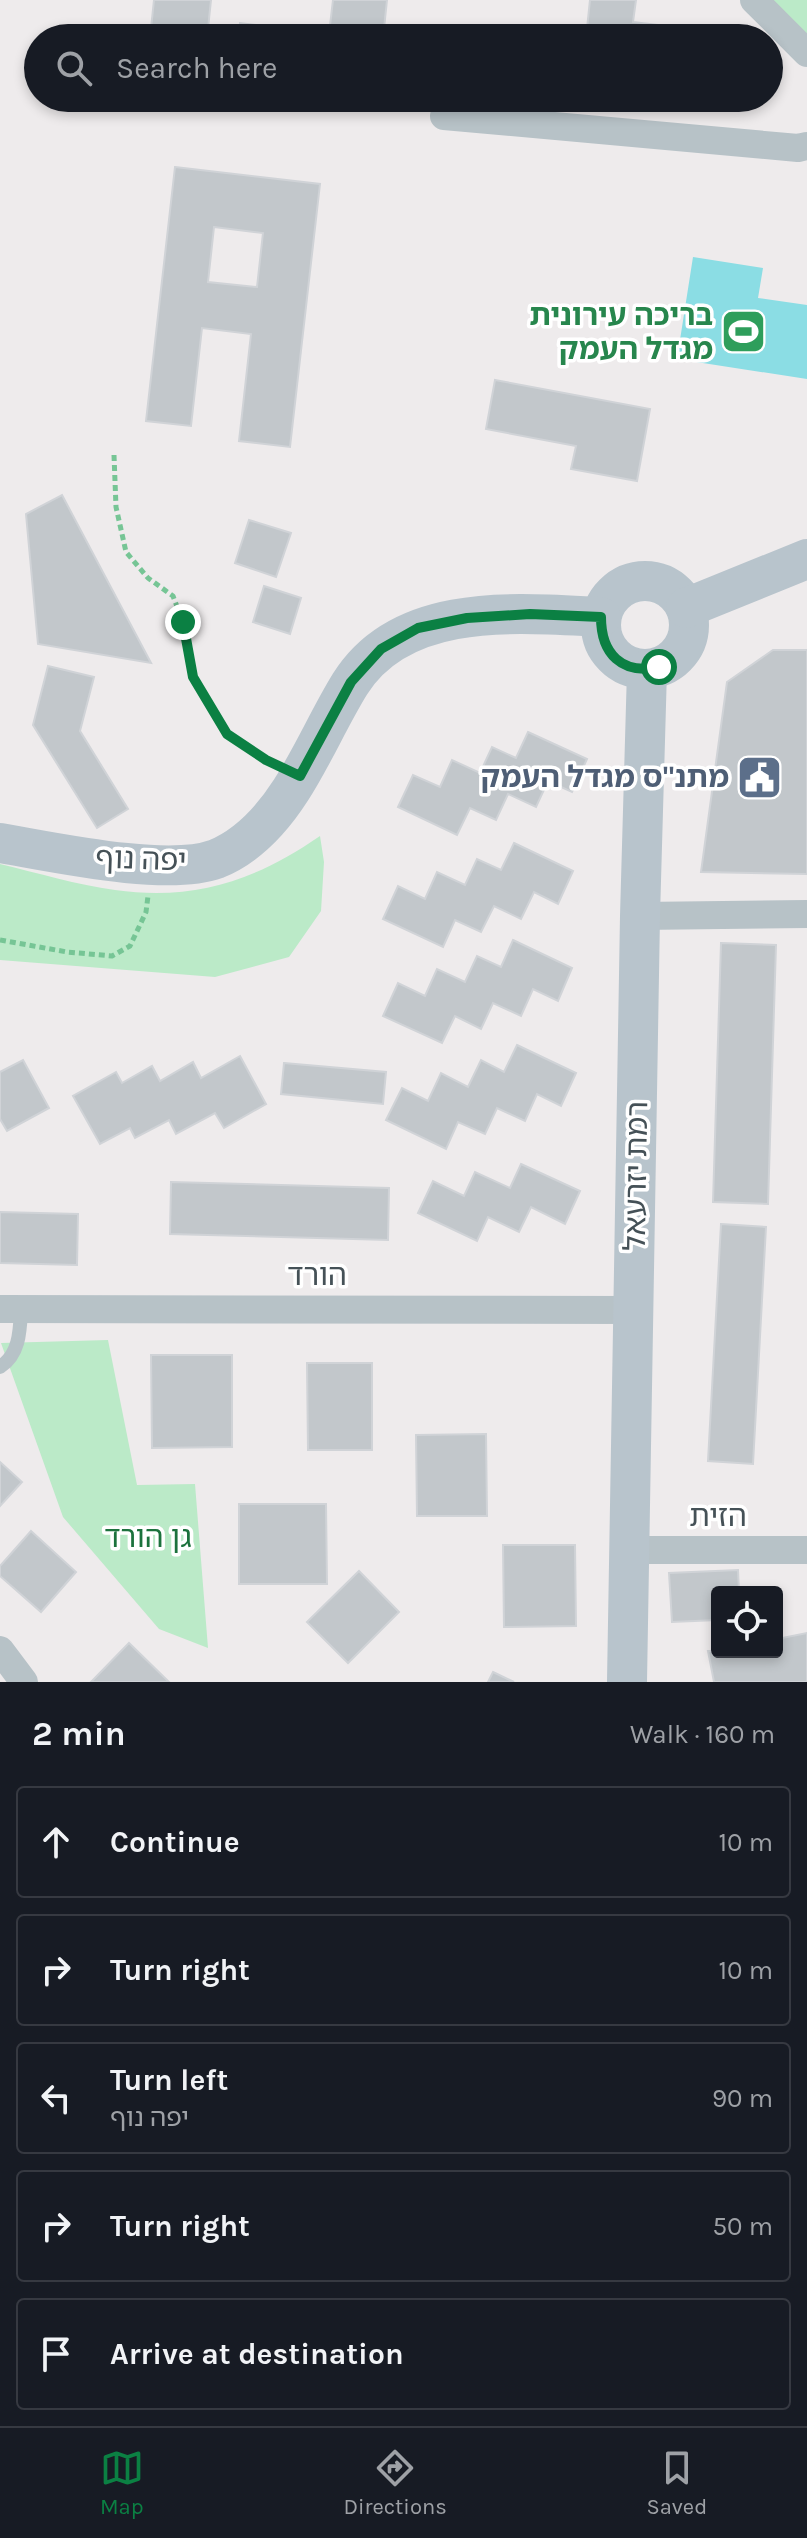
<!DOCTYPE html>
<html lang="en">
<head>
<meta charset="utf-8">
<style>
  body { margin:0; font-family:Karla,"Noto Sans Hebrew",sans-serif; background:#20242c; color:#f1f3f6 }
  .controls { position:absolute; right:24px; bottom:24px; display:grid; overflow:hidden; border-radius:8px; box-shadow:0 4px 12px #0003 }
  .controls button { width:72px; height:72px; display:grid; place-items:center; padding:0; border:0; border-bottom:2px solid #363941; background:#171b24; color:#f1f3f6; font:40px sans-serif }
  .stop { position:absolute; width:24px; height:24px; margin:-18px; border:6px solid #0b8043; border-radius:50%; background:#fff }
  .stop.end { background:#0b8043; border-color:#fff; box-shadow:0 2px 8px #0008 }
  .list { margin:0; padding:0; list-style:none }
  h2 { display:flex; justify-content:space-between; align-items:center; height:104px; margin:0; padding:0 32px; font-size:34px }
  h2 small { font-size:26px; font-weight:400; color:#9ea1a6 }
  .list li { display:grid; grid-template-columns:52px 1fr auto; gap:24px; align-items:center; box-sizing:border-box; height:112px; margin:0 16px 16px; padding:0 16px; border:2px solid #363941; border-radius:8px }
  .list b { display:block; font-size:30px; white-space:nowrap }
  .list p { margin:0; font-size:26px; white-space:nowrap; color:#9ea1a6 }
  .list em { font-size:26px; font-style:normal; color:#9ea1a6 }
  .icon { flex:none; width:44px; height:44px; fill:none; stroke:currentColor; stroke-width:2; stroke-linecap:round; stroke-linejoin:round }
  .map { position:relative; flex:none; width:807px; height:1682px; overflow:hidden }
  .search { position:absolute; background:#171b24; box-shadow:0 4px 12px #0003; left:24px; right:24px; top:24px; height:88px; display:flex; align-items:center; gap:20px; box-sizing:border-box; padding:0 28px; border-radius:44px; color:#9ea1a6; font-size:30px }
  .sheet { height:744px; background:#171b24 }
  nav { display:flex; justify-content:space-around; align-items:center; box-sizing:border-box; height:112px; border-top:2px solid #363941; background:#171b24; font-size:22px; color:#9ea1a6 }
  nav a { display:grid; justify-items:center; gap:4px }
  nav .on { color:#0b8043 }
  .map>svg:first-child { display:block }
  .green { fill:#bbeac8 }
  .water { fill:#8bdde4 }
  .building { fill:#c2c7cb; stroke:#d0d3d7; stroke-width:2; fill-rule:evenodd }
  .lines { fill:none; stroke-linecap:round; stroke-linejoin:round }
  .path { stroke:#76c595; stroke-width:5; stroke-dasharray:6 4; stroke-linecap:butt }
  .lane { stroke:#b7c2c7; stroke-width:14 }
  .street { stroke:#b7c2c7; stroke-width:28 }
  .secondary { stroke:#b8c4cc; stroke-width:40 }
  .route { stroke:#0b8043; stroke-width:10 }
  .labels { text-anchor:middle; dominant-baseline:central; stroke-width:7; stroke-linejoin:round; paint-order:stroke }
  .leisure-label { font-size:30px; font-weight:bold; fill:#27864d; stroke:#fff; text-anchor:end }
  .service-label { font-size:30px; font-weight:bold; fill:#4e5e75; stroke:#fff; text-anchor:end }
  .street-label { font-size:30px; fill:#455157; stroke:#fff }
  .park-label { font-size:30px; fill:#1c723d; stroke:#fff }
</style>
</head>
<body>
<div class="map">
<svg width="807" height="1682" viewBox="0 0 807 1682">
  <rect width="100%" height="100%" fill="#eeebec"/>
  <g class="green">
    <polygon points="760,0 807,0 807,41"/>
    <path d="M320,836L324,862L321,911L289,957L215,977L0,960V864C38,873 77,885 115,890C194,901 255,881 320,836Z"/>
    <polygon points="108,1340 137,1485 195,1484 208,1648 159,1629 63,1517 1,1343"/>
  </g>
  <polygon class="water" points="693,257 763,268 758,298 807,305 807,379 677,359"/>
  <g class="building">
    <polygon points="154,0 211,0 207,38 150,38"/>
    <polygon points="333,0 387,0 383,38 239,38 240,23 329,34"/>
    <polygon points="590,0 636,0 633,22 749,36 749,38 586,38"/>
    <polygon points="435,29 503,37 503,38 434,38"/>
    <path d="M175,167L320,184L290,447L239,441L251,334L202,328L191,426L146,421ZM214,227L263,233L257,287L208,282Z"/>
    <polygon points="495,380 650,409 637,481 571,469 576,446 486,429"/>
    <polygon points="62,495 151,663 38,644 26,514"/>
    <polygon points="249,520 291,533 276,577 235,563"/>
    <polygon points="264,586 301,598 290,634 253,622"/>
    <polygon points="773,650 807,650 807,874 701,872 727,682"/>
    <polygon points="48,666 94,677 80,731 128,809 97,828 33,725"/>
    <polygon points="528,732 587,759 572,792 548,781 536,807 508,794 496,820 470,808 457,835 398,807 413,775 440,787 452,760 480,773 492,747 516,758"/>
    <polygon points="514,843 573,871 558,904 534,892 521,919 494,906 481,932 455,920 443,947 383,919 398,886 425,899 437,872 465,885 477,859 501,870"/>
    <polygon points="513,940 572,968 558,1001 533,989 521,1016 493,1003 481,1029 455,1016 442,1043 383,1016 398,983 425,996 437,969 465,982 477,956 501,967"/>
    <polygon points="721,943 776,945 768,1204 713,1202"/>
    <polygon points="517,1045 576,1073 561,1106 537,1094 525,1121 497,1108 485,1134 458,1122 446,1149 386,1120 402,1088 428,1101 441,1073 468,1087 481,1060 504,1072"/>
    <polygon points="240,1056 266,1104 224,1128 215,1113 176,1134 169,1120 135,1138 130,1128 100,1144 73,1096 116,1072 122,1083 152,1066 160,1081 193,1062 201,1078"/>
    <polygon points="23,1060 49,1108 7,1131 0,1119 0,1072"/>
    <polygon points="284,1063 386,1072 383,1104 281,1094"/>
    <polygon points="521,1164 580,1191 565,1224 531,1207 519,1232 488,1217 477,1241 418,1213 433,1181 464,1196 475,1172 510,1188"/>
    <polygon points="171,1182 389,1188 388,1240 170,1234"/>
    <polygon points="0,1212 78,1214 77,1265 0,1263"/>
    <polygon points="721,1224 766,1227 753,1464 708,1461"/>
    <polygon points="151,1355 232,1355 232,1447 152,1448"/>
    <polygon points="307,1363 372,1363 372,1450 308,1450"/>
    <polygon points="486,1434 487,1516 417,1516 416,1435"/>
    <polygon points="0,1462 22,1482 0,1506"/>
    <polygon points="239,1504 326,1504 327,1584 239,1584"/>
    <polygon points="31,1531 76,1572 41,1612 0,1576 0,1566"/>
    <polygon points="503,1545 575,1545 576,1626 504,1627"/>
    <polygon points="738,1570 739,1592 717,1592 717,1620 672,1622 669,1573"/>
    <polygon points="359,1571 399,1612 348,1663 307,1622"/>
    <polygon points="807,1633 807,1682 714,1682 708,1651 777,1652 777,1639"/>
    <polygon points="129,1643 169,1682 91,1682"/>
    <polygon points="493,1672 514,1682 488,1682"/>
  </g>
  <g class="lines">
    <g class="path">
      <polyline points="114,455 116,507 126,552 148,578 173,596 183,622 193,677 227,734 269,761"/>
      <polyline points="0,940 67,952 112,956 130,946 146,912 148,896"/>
    </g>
    <path class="lane" d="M0,1367C20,1354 20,1330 21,1309"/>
    <g class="street">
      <polyline points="754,0 807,53"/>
      <polyline points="444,116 798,148 807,146"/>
      <polyline points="640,916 807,914"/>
      <polyline points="0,1309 634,1310"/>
      <polyline points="629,1550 807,1550"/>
      <polyline points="0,1650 24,1682"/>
    </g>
    <g class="secondary">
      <circle cx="645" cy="625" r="44"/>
      <polyline points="686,608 807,559"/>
      <path d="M0,843C53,852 167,877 216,859C248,846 273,818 291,790C313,756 329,718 350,684C402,601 517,613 601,617"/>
      <polyline points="627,1682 640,916 647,670"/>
    </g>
  </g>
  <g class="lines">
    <path class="route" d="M183,622L193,677L227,734L266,760L300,776L351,682L381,649L418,628L467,618L530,614L601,617C601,654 622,675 659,667"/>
  </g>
  <defs>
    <symbol id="stadium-square" viewBox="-11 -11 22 22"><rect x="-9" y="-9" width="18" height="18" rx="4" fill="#2e9e5b" stroke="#fff"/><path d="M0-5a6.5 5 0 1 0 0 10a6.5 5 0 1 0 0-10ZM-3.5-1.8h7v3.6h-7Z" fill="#fff"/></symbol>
    <symbol id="civic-square" viewBox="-11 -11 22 22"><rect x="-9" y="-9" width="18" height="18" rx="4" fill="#5c6f8a" stroke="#fff"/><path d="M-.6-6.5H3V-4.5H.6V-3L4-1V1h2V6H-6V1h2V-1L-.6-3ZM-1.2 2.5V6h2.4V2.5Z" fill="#fff"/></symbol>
  </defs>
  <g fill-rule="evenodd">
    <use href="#stadium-square" x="718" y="306" width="51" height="51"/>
    <use href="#civic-square" x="734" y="752" width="51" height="51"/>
  </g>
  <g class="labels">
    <g class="leisure-label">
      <text x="713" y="315">בריכה עירונית<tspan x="713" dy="34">מגדל העמק</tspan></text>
    </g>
    <g class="service-label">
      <text x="729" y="777">מתנ"ס מגדל העמק</text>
    </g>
    <g class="street-label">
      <text transform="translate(141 859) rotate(2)">יפה נוף</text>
      <text transform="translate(636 1176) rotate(-89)">רמת יזרעאל</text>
      <text x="317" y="1275">הורד</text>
      <text x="718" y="1516">הזית</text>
    </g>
    <g class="park-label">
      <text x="148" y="1537">גן הורד</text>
    </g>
  </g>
</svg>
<div class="controls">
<button><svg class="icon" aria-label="locate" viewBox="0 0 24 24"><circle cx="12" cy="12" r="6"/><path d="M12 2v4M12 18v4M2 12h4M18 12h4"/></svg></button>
</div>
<div class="stop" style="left:659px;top:667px"></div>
<div class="stop end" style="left:183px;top:622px"></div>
<div class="search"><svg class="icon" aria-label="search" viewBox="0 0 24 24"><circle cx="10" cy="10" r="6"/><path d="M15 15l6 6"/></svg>Search here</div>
</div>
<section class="sheet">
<h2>2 min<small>Walk · 160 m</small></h2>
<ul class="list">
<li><svg class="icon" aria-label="ahead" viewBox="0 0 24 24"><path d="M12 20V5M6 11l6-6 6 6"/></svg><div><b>Continue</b></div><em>10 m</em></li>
<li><svg class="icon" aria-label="right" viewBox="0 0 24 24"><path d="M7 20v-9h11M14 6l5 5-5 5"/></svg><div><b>Turn right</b></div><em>10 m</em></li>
<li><svg class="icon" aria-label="left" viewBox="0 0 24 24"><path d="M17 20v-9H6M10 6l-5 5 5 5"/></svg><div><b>Turn left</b><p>יפה נוף</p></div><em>90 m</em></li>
<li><svg class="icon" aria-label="right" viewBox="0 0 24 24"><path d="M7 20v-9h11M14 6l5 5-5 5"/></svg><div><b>Turn right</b></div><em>50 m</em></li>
<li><svg class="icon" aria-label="arrive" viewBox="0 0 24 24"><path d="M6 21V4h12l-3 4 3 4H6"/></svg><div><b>Arrive at destination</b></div></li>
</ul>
</section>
<nav>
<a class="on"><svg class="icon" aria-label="map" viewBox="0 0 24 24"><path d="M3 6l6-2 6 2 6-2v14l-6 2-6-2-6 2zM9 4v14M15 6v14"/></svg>Map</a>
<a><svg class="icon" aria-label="directions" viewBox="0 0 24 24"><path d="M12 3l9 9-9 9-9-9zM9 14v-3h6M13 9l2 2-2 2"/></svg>Directions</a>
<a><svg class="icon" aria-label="saved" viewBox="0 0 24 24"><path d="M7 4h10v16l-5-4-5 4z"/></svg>Saved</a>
</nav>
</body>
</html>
